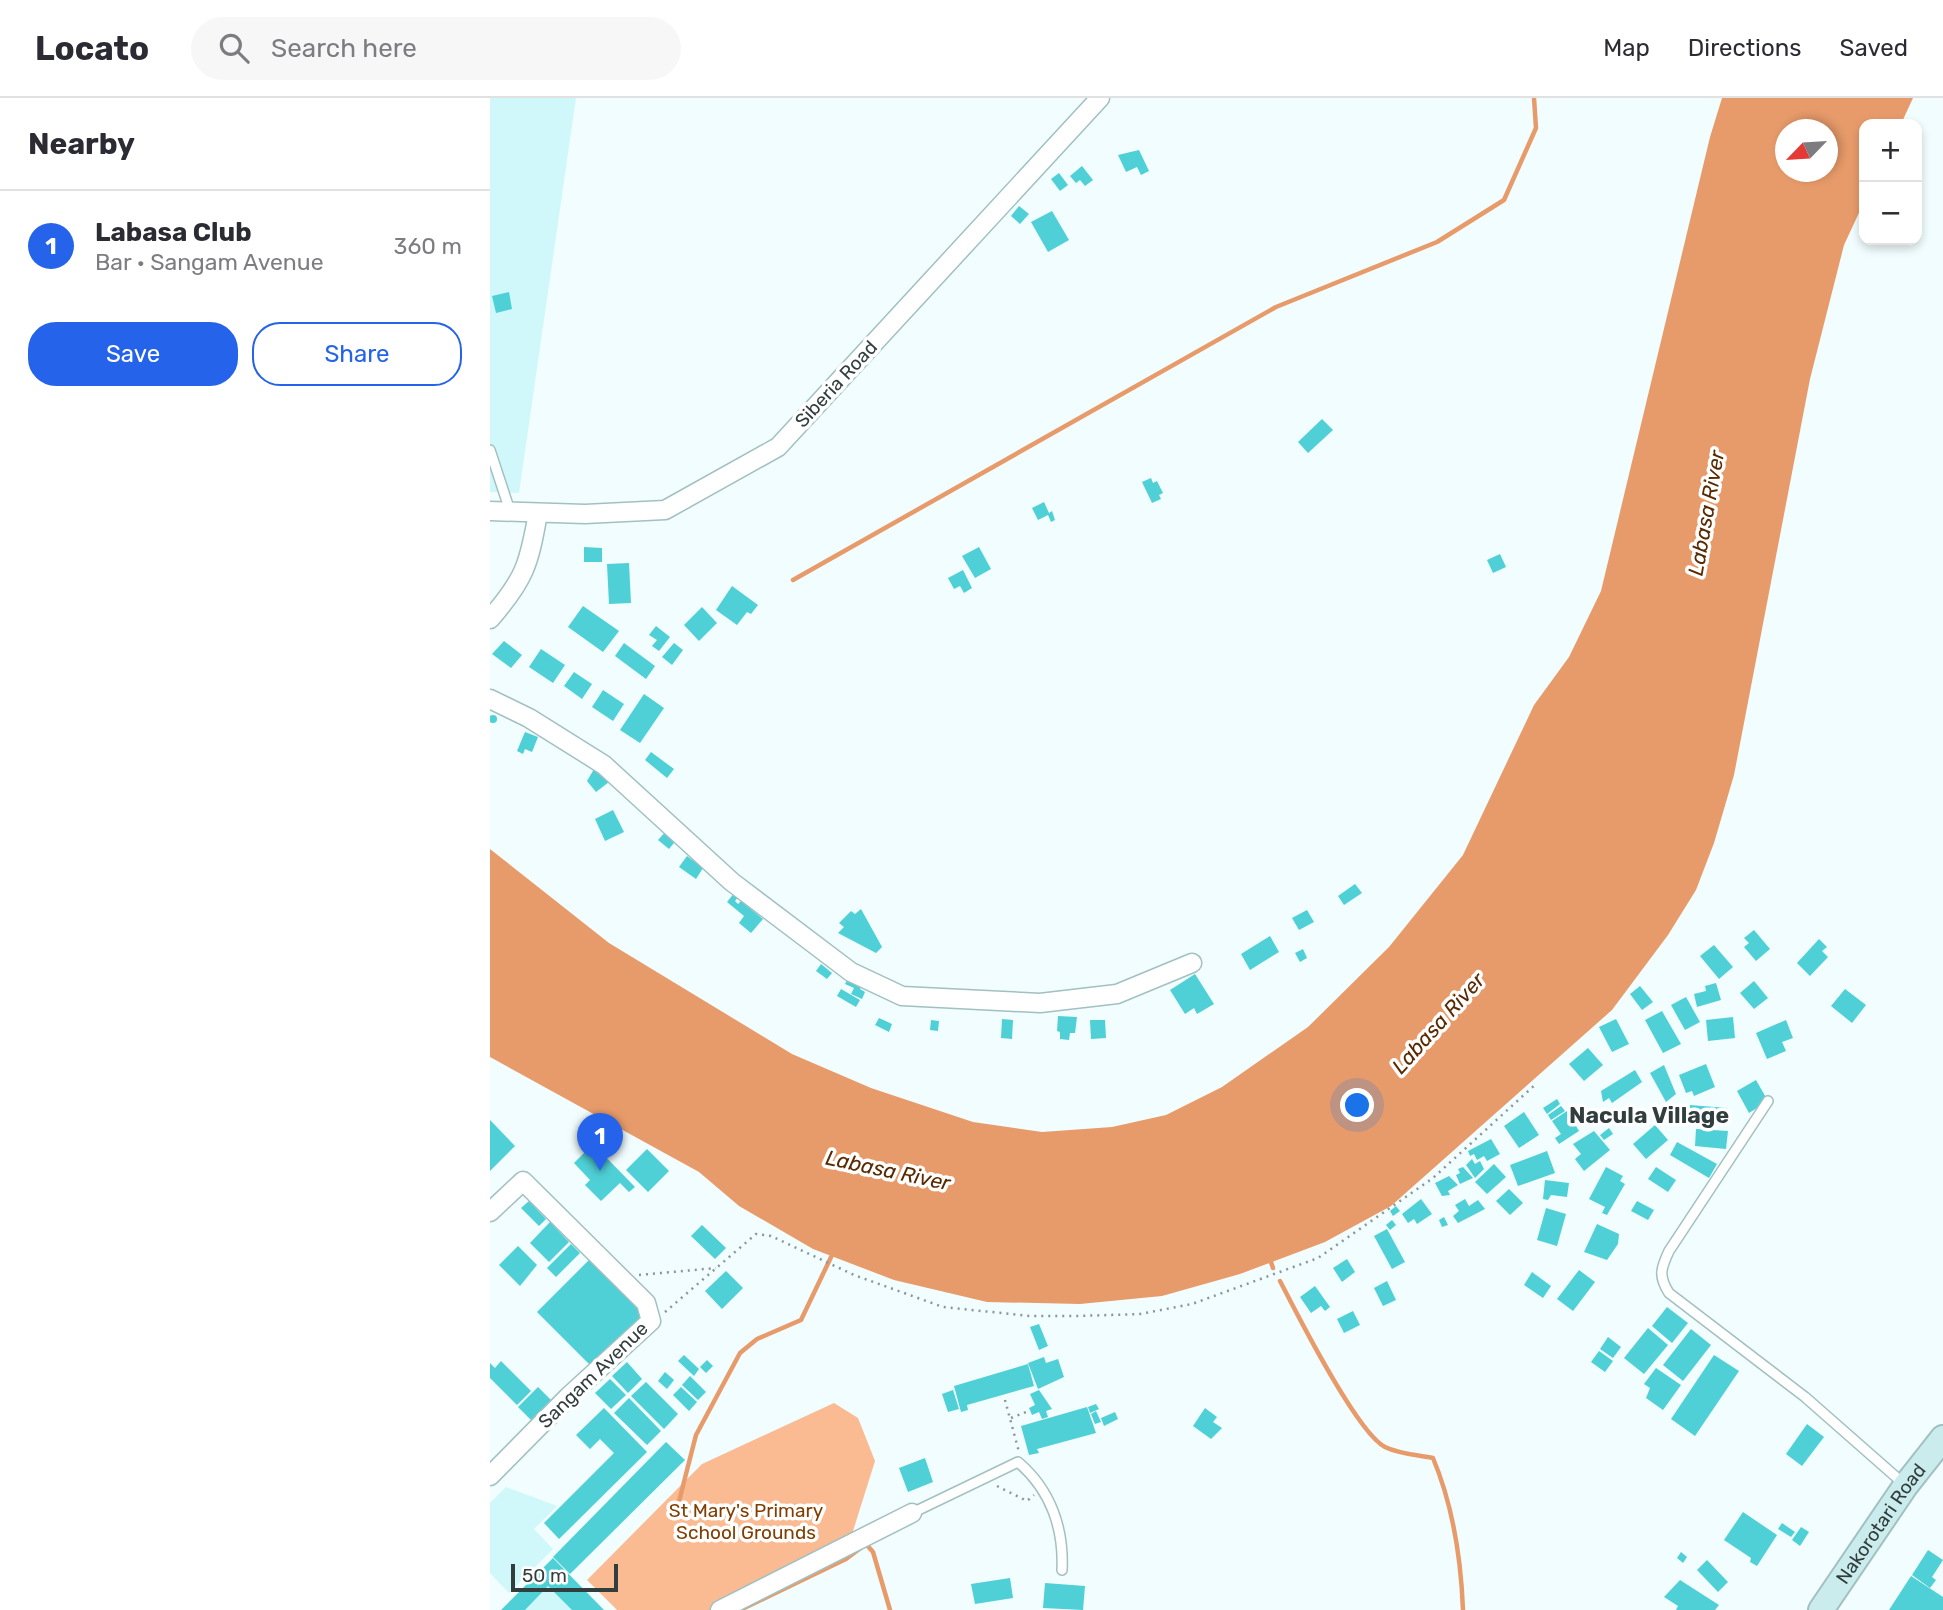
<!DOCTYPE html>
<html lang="en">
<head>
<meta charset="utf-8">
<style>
  body { margin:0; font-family:Rubik,sans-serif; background:#f7f7f7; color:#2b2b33 }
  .controls { position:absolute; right:21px; top:21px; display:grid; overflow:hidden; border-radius:14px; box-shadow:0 4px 10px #0003 }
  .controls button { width:63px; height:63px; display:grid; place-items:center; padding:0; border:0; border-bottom:2px solid #e1e1e2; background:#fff; color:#2b2b33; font:35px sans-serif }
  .compass { position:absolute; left:1285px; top:21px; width:63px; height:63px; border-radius:50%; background:#fff; box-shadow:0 4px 10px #0003; rotate:245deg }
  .scale { position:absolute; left:21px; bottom:18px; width:107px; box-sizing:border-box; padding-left:7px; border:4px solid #323e3e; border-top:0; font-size:19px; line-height:24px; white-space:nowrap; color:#323e3e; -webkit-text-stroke:5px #fff; paint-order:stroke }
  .you { position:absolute; left:868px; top:1008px; width:24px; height:24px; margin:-18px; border:5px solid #fff; border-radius:50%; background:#1a73e8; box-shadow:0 0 0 10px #1a73e833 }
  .badge { display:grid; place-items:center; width:46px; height:46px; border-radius:50%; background:#2563eb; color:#fff; font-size:23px; font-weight:700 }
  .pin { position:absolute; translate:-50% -58px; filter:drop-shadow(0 2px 4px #0008) }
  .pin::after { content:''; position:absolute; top:37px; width:24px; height:21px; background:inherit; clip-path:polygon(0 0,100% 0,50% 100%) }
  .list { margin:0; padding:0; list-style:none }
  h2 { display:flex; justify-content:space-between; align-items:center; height:91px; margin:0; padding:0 28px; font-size:30px }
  h2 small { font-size:23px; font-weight:400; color:#7c7c81 }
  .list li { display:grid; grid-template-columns:46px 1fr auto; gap:21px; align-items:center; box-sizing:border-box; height:112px; padding:0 28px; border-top:2px solid #e1e1e2 }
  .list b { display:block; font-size:26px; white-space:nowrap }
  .list p { margin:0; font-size:23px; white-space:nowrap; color:#7c7c81 }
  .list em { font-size:23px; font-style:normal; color:#7c7c81 }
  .actions { display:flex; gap:14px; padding:21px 28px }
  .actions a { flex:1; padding:16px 0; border:2px solid #2563eb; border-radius:28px; text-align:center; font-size:24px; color:#2563eb }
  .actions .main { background:#2563eb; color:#fff }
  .icon { flex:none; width:38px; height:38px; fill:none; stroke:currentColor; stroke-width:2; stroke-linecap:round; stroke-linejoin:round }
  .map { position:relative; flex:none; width:1453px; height:1512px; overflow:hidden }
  header { display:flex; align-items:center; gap:42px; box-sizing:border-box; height:98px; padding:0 35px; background:#fff; border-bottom:2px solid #e1e1e2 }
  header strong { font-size:33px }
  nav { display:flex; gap:38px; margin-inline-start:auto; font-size:24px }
  .search { width:490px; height:63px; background:#f7f7f7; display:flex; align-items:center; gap:18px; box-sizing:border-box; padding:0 24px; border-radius:38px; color:#7c7c81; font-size:26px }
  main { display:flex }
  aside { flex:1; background:#fff }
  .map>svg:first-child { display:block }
  .built { fill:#d0f8fa }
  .green { fill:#faba92 }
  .water { fill:#e89b6a; fill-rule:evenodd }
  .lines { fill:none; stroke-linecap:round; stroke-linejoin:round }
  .stream { stroke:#e89b6a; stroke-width:4.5 }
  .building { fill:#4ed0d6 }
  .lane-casing { stroke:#a2c0c1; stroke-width:12 }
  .street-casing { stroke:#a2c0c1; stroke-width:21 }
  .secondary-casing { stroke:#a2c0c1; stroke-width:28 }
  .path { stroke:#8b9797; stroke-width:2.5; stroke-dasharray:2 5; stroke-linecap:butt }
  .lane { stroke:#fff; stroke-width:9 }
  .street { stroke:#fff; stroke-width:18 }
  .secondary { stroke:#cbeced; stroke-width:24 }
  .labels { text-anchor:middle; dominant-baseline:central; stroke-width:7; stroke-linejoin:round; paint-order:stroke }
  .street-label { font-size:19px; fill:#323e3e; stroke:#fff }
  .park-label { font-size:19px; fill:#823e00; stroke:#fff }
  .water-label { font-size:21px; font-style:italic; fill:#592901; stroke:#fff }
  .quarter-label { font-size:23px; font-weight:bold; fill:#323e3e; stroke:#fff }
</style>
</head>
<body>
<header>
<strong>Locato</strong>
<div class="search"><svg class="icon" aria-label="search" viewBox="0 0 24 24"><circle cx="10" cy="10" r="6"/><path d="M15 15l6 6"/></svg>Search here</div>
<nav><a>Map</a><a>Directions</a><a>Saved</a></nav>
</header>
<main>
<aside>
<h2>Nearby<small></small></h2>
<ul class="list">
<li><span class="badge">1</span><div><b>Labasa Club</b><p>Bar · Sangam Avenue</p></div><em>360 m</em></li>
</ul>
<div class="actions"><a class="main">Save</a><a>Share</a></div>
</aside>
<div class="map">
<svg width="1453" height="1512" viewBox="0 0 1453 1512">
  <rect width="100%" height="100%" fill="#f1fdfe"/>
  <g class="built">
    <polygon points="0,0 86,0 29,395 0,394"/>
    <polygon points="16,1389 67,1408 44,1431 63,1451 19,1495 0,1475 0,1405"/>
    <polygon points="64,1467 107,1512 18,1512"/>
  </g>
  <polygon class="green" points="344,1305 368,1320 385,1363 357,1452 233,1512 127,1512 97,1482 212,1366"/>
  <path class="water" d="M1232,0H1423L1411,26H1374V104L1354,147L1320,281L1244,677L1224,745L1206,792L1178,837L1122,912L901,1108L835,1144L750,1176L672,1198L590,1206L497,1204L404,1182L323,1151L249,1108L209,1074L0,959V751L119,845L302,956L381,990L483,1024L552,1034L622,1029L676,1017L732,989L818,929L899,849L973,757L1044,607L1079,559L1111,493L1220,39ZM1296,32H1338V74H1296Z"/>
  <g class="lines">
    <g class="stream">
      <polyline points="303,482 786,209 947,144 1014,102 1046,30 1044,0"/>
      <polyline points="781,1164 783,1170"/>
      <path d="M790,1183C807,1216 867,1335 895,1349C909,1356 928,1357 943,1360C963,1408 971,1460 973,1512"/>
      <polyline points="186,1415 206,1337 250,1255 267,1241 311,1222 343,1155"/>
      <polyline points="250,1512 356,1461 376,1446 383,1454 400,1512"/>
    </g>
  </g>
  <g class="building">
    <polygon points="649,52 659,73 651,77 647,69 636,74 628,57"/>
    <polygon points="592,68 603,82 595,88 590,82 586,85 580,78"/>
    <polygon points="569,75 578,87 570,93 561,81"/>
    <polygon points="529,108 539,116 530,126 521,118"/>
    <polygon points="562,113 579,142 558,154 541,124"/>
    <polygon points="19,194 22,211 6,215 2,198"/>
    <polygon points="832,321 843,332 818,355 808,344"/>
    <polygon points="661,380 663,385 667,383 673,395 669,397 671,401 662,405 652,384"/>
    <polygon points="554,404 559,415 562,413 565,422 561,424 558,417 548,422 542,410"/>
    <polygon points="94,449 112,450 112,464 94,464"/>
    <polygon points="489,449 501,471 485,480 472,458"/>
    <polygon points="1010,456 1016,469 1003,475 997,462"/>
    <polygon points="139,465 141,505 119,506 117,466"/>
    <polygon points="473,472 482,490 474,495 470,488 464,491 458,480"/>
    <polygon points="242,488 268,507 261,516 257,514 247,527 226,512"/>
    <polygon points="93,508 129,533 113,554 78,529"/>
    <polygon points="212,509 227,525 209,543 194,527"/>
    <polygon points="166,528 180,539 169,553 162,548 167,542 159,537"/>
    <polygon points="14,543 32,557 21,570 2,556"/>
    <polygon points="134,545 165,568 156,581 125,558"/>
    <polygon points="184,545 193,552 182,567 172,559"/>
    <polygon points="51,551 75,567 63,585 39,569"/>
    <polygon points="84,574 102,586 92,601 74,588"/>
    <polygon points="113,592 134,606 123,623 102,609"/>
    <polygon points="154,596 174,610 150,645 130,632"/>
    <circle cx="3" cy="621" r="4"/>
    <polygon points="35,634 48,639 42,654 35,651 33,656 27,653"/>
    <polygon points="161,654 184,671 177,680 155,662"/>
    <polygon points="104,671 106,674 109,671 119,684 106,694 97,683"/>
    <polygon points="123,712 134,734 115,743 105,721"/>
    <polygon points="178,731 188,740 179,751 168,742"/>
    <polygon points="197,758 213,770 206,781 189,769"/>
    <polygon points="865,786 872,795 854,807 848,798"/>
    <polygon points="245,794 249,798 245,803 248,806 251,803 273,821 261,835 249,825 254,818 237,804"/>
    <polygon points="371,811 392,849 386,855 348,835 354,829 349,825 361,813 365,816"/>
    <polygon points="817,812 824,824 809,832 802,820"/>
    <polygon points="1264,832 1280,851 1266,863 1254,849 1259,845 1254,840"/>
    <polygon points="780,838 789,854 760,872 751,856"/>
    <polygon points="1329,841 1337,849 1332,853 1338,859 1320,878 1307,865"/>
    <polygon points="1224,847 1243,869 1229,881 1210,858"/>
    <polygon points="813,851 817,860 810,864 805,855"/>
    <polygon points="331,866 342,875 337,881 326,873"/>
    <polygon points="705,876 724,906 707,916 704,910 695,916 680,892"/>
    <polygon points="358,880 372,887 370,891 375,894 372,901 361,896 364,890 355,886"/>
    <polygon points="1264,883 1278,900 1264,911 1250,895"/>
    <polygon points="1226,885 1231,902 1207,909 1204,896 1216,893 1215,888"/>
    <polygon points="1150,888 1163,904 1152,912 1140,896"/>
    <polygon points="351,891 370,902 366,909 347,898"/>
    <polygon points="1355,891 1376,907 1362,925 1341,908"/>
    <polygon points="1196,899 1210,924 1195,932 1181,907"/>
    <polygon points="1172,913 1191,946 1173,955 1155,922"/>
    <polygon points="568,918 587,919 585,935 580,935 579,942 570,941 570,934 567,933"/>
    <polygon points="1243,919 1245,940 1218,943 1216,922"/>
    <polygon points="389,920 402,926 399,934 385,927"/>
    <polygon points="512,921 523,922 522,941 511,940"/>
    <polygon points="1126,921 1139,946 1122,954 1109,929"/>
    <polygon points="441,922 449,923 448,933 440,932"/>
    <polygon points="600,922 615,922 616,940 601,941"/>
    <polygon points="1296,922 1303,940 1292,944 1296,953 1277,961 1266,935"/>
    <polygon points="1098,950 1113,967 1094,983 1079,966"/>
    <polygon points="1216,966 1225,989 1204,998 1202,993 1196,995 1189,977"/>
    <polygon points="1174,967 1186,996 1176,1004 1160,975"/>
    <polygon points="1145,972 1152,984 1122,1005 1119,1000 1113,1004 1111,993"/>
    <polygon points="1266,982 1278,1003 1259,1015 1247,993"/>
    <polygon points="1067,1001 1070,1006 1057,1016 1053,1010"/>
    <polygon points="1200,1007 1237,1010 1236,1025 1200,1023"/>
    <polygon points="1071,1008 1075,1013 1061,1022 1058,1017"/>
    <polygon points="1077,1013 1089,1033 1069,1046 1065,1040 1071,1036 1062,1023"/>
    <polygon points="1034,1014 1049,1037 1029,1050 1014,1028"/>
    <polygon points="0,1022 25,1048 0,1073"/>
    <polygon points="1165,1027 1178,1042 1156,1061 1143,1046"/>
    <polygon points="1119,1030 1123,1036 1114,1042 1110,1037"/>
    <polygon points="1206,1031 1238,1033 1236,1051 1205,1048"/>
    <polygon points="1104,1033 1120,1052 1094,1073 1085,1061 1091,1056 1083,1046"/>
    <polygon points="1001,1041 1010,1056 997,1063 994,1058 987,1062 984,1056 980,1058 978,1053"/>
    <polygon points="1187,1044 1227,1066 1219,1080 1180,1057"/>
    <polygon points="103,1046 145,1089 139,1094 130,1085 111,1103 95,1087 100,1082 84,1065"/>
    <polygon points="157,1051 179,1073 158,1094 136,1072"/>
    <polygon points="1057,1053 1065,1075 1028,1088 1020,1067"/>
    <polygon points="982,1061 985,1066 990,1063 994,1071 985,1080 976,1067"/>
    <polygon points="1004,1066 1016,1079 997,1096 985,1084"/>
    <polygon points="973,1069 983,1080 970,1086 966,1077 970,1075 968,1071"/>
    <polygon points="1116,1069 1133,1078 1130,1083 1135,1086 1117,1117 1112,1115 1115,1109 1099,1101"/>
    <polygon points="1166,1069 1186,1082 1178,1094 1158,1081"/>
    <polygon points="959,1078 968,1087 958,1093 960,1097 952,1098 945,1085"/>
    <polygon points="1055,1082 1079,1085 1077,1099 1061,1097 1058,1102 1053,1101"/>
    <polygon points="1019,1091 1033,1105 1020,1117 1006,1103"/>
    <polygon points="931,1101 942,1116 927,1126 924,1121 918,1125 912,1116"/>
    <polygon points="975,1101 979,1108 988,1102 995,1111 968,1125 963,1118 969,1113 965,1107"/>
    <polygon points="39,1103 56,1121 49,1128 31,1110"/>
    <polygon points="1147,1103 1164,1112 1158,1122 1141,1113"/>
    <polygon points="906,1108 910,1113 903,1118 900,1113"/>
    <polygon points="1056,1110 1076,1116 1067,1148 1047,1142"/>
    <polygon points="954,1119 958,1127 952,1129 949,1122"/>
    <polygon points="902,1122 906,1127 900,1132 896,1127"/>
    <polygon points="60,1124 79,1144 59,1164 40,1145"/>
    <polygon points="1107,1126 1129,1136 1128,1146 1117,1162 1094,1154"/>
    <polygon points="212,1127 236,1150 225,1161 201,1138"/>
    <polygon points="897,1131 915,1164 902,1171 884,1138"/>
    <polygon points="81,1146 90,1155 66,1179 57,1170"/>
    <polygon points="28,1148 47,1167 30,1188 9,1167"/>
    <polygon points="102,1159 149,1206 149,1223 102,1269 47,1214"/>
    <polygon points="857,1161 865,1174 852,1184 843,1170"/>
    <polygon points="1089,1172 1105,1184 1083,1213 1067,1201"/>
    <polygon points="236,1173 253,1190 232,1211 215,1193"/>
    <polygon points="1042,1174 1061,1188 1053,1200 1034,1187"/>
    <polygon points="897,1183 906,1202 893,1208 884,1190"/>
    <polygon points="825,1188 840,1209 835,1213 831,1208 821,1215 810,1199"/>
    <polygon points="1177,1209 1198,1225 1182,1245 1162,1228"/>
    <polygon points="863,1213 870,1227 854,1235 847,1221"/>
    <polygon points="549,1226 558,1248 549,1252 540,1229"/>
    <polygon points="1158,1230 1178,1247 1154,1276 1134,1260"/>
    <polygon points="1201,1231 1221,1247 1193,1283 1173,1267"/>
    <polygon points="1118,1239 1131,1249 1123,1260 1110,1251"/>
    <polygon points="1109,1253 1123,1263 1115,1274 1101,1264"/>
    <polygon points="194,1257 209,1271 204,1278 188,1263"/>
    <polygon points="1224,1257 1249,1273 1205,1338 1181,1321"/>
    <polygon points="554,1259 556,1265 568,1261 574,1279 548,1291 538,1265"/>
    <polygon points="217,1262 223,1268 216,1275 210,1269"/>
    <polygon points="11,1263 41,1293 27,1307 0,1280 0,1265 5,1270"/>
    <polygon points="137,1264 152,1281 138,1295 122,1278"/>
    <polygon points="538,1266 544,1288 477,1307 478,1312 471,1314 464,1288"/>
    <polygon points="1166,1270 1191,1287 1173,1312 1156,1300 1160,1290 1154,1286"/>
    <polygon points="175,1274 184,1282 177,1291 168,1283"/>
    <polygon points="200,1278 216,1294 208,1302 192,1287"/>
    <polygon points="120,1281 136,1297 121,1311 105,1295"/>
    <polygon points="156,1284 188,1316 174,1331 141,1298"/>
    <polygon points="48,1289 61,1302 41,1322 28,1309"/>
    <polygon points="191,1289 207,1304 199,1313 183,1297"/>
    <polygon points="463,1292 469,1311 458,1314 452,1296"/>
    <polygon points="549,1292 562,1311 556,1313 558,1319 552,1321 549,1314 542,1317 539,1310 545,1307 540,1296"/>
    <polygon points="139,1300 171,1333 157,1347 124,1315"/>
    <polygon points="606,1306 609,1311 600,1315 598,1309"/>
    <polygon points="597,1309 606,1335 547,1351 549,1355 539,1357 531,1328"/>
    <polygon points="114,1310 157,1354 69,1441 54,1425 124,1355 110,1341 100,1351 86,1337"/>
    <polygon points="715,1310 727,1319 723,1324 732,1330 721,1341 703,1328"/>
    <polygon points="606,1313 611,1324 605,1326 601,1316"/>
    <polygon points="625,1314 628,1321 614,1328 611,1320"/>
    <polygon points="1317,1326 1334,1339 1312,1368 1296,1356"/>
    <polygon points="176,1344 195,1362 80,1476 63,1459"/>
    <polygon points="435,1360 443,1384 418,1394 409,1370"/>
    <polygon points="1253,1414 1287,1437 1267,1468 1260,1464 1261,1460 1234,1442"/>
    <polygon points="1292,1425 1305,1434 1301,1439 1288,1431"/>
    <polygon points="1311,1429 1319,1434 1310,1448 1302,1442"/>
    <polygon points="1438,1452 1453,1462 1442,1479 1446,1482 1440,1490 1422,1477"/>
    <polygon points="1191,1454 1197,1459 1193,1465 1187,1460"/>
    <polygon points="63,1460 114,1512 82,1512 58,1488 35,1512 11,1512"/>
    <polygon points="1217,1462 1238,1484 1228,1494 1207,1472"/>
    <polygon points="1421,1478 1453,1499 1453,1512 1399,1512"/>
    <polygon points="520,1480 523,1500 485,1506 481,1486"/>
    <polygon points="1190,1482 1229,1507 1225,1512 1186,1512 1188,1508 1174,1499"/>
    <polygon points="555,1485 595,1488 593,1512 553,1510"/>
  </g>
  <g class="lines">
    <defs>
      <g id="lane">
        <polyline points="0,352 20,413"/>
        <path d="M1278,1003L1179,1153C1171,1170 1168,1178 1179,1195L1315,1299L1414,1386"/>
        <path d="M422,1415L528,1364C561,1392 574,1431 572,1472"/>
      </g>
      <g id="street">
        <polyline points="0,413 95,416 175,412 288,349 610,0"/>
        <path d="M0,521C35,481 39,466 48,415"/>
        <polyline points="0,601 39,620 114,667 242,784 361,874 412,898 550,905 627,896 702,865"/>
        <polyline points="0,1114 33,1083 156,1205 161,1223 78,1299 0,1378"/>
        <polyline points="230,1512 422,1415"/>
      </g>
      <g id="secondary">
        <path id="s1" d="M1331,1512L1416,1387L1453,1340"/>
      </g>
    </defs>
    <use href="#lane" class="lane-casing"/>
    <use href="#street" class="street-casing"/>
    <use href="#secondary" class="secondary-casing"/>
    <g class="path">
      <polyline points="149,1177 226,1170"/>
      <polyline points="175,1214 266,1136 281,1138 364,1177 453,1209 540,1218 588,1218 650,1216 702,1206 828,1160 943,1080 1047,985"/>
      <polyline points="515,1302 529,1354"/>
      <polyline points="521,1320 536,1314"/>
      <polyline points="507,1388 537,1403 544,1397"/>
    </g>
    <use href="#lane" class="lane"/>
    <use href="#street" class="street"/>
    <use href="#secondary" class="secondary"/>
  </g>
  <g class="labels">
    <g class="street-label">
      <text transform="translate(346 286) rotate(-47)">Siberia Road</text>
      <text transform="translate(103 1277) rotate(-44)">Sangam Avenue</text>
      <text stroke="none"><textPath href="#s1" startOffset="105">Nakorotari Road</textPath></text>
    </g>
    <g class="park-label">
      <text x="256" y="1412">St Mary's Primary<tspan x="256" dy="22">School Grounds</tspan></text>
    </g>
    <g class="water-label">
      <text transform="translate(1216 415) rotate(-80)">Labasa River</text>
      <text transform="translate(948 925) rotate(-48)">Labasa River</text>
      <text transform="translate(398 1072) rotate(12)">Labasa River</text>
    </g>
    <g class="quarter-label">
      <text x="1159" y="1017">Nacula Village</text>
    </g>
  </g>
</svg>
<div class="controls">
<button>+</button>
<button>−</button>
</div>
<svg class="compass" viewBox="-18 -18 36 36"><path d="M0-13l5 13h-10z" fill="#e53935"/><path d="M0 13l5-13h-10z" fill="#7c7c81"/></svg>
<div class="scale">50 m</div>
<div class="you"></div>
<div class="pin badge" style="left:110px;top:1073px">1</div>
</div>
</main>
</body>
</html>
